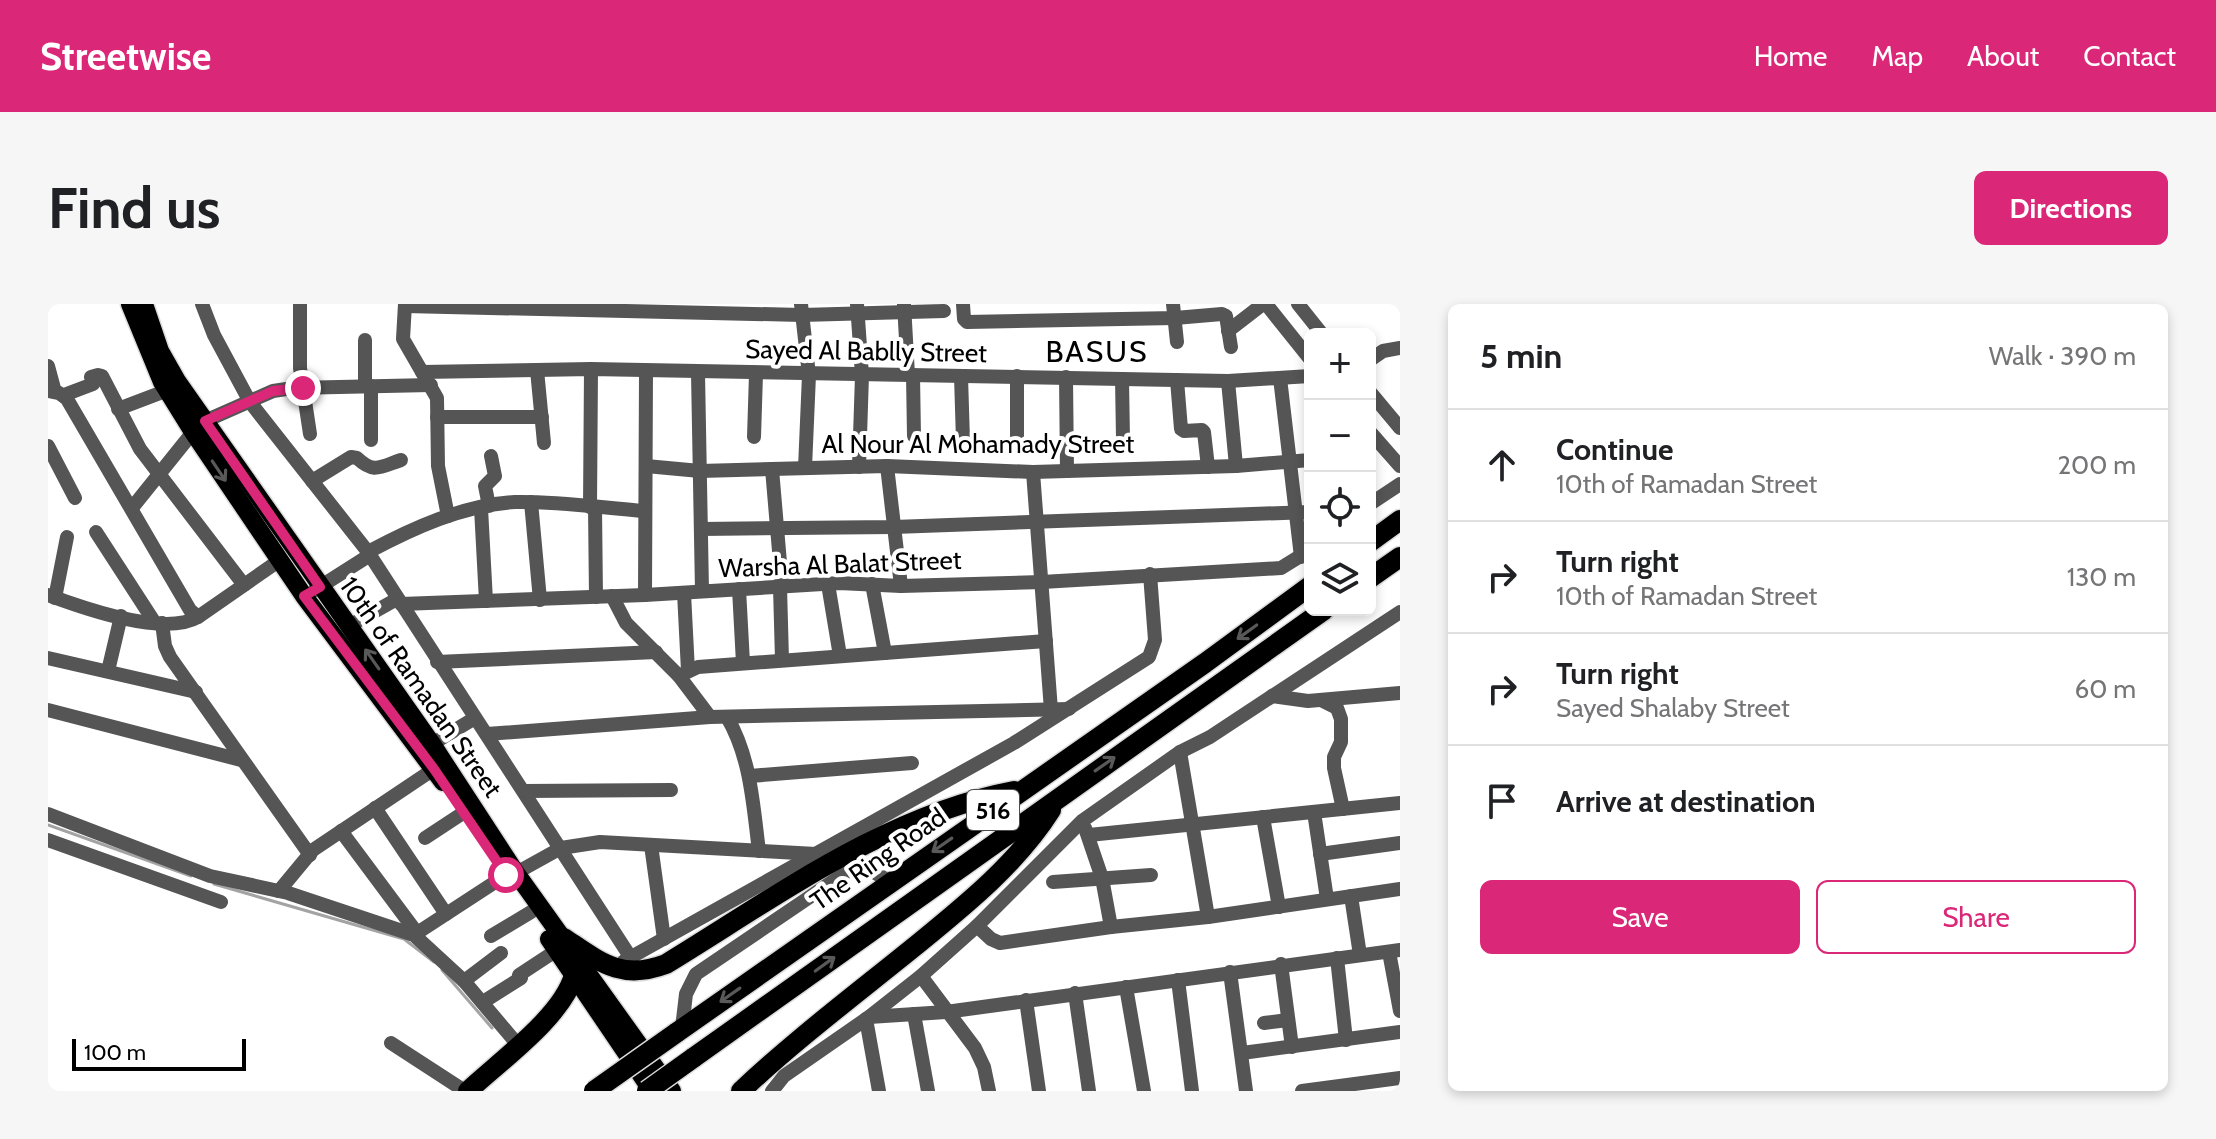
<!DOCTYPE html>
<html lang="en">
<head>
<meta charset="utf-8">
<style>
  body { margin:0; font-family:Cabin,sans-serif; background:#f6f6f6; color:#202124 }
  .controls { position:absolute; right:24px; top:24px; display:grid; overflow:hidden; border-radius:12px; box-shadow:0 4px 12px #0003 }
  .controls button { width:72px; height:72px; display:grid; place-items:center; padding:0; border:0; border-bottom:2px solid #e0e0e0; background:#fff; color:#202124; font:40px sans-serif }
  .scale { position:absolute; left:24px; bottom:20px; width:174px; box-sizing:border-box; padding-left:8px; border:4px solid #000; border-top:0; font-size:22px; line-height:28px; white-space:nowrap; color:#000; -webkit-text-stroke:6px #fff; paint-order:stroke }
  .stop { position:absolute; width:24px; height:24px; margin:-18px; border:6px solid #db2777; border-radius:50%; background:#fff }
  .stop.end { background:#db2777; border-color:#fff; box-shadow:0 2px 8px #0008 }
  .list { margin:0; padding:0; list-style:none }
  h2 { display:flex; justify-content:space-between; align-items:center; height:104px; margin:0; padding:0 32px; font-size:34px }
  h2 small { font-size:26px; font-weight:400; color:#757577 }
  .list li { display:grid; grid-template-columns:52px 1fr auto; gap:24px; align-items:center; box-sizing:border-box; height:112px; padding:0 32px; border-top:2px solid #e0e0e0 }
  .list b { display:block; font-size:30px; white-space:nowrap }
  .list p { margin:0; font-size:26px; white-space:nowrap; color:#757577 }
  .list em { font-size:26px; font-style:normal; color:#757577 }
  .actions { display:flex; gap:16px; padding:24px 32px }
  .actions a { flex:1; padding:18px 0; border:2px solid #db2777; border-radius:12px; text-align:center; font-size:28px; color:#db2777 }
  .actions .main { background:#db2777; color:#fff }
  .icon { flex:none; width:44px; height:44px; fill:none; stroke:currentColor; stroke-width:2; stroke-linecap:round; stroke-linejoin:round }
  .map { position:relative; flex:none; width:1352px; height:787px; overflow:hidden; border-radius:12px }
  header { display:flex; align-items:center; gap:48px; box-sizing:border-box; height:112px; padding:0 40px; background:#db2777; color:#fff }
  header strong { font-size:38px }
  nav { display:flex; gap:44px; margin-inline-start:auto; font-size:28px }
  .intro { display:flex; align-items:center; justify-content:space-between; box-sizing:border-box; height:192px; padding:0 48px }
  h1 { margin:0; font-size:56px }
  .button { padding:20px 36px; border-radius:12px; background:#db2777; color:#fff; font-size:28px; font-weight:700 }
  main { display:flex; gap:48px; padding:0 48px }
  aside { flex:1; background:#fff; border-radius:12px; box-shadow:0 4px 12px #0003 }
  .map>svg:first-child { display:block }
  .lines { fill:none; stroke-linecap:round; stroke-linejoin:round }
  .stream { stroke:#a3a3a3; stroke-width:3 }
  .major-casing { stroke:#dbdbdb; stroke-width:21 }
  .highway-casing { stroke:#dbdbdb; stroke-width:23 }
  .minor { stroke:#555; stroke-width:14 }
  .major { stroke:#000; stroke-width:18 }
  .highway { stroke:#000; stroke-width:20 }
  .highway-bridge-casing { stroke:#dbdbdb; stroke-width:23; stroke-linecap:butt }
  .highway-bridge { stroke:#000; stroke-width:20 }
  .oneway { stroke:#595959 }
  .route { stroke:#db2777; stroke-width:10 }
  .labels { text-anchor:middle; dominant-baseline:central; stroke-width:8; stroke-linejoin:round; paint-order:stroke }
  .shield { fill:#fff; stroke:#4c4c4c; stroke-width:2 }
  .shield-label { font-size:24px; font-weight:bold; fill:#000 }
  .street-label { font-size:26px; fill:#000; stroke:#fff }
  .quarter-label { font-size:30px; letter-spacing:2px; fill:#000; stroke:#fff }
</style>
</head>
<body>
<header>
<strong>Streetwise</strong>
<nav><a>Home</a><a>Map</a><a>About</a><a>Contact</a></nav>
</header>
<div class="intro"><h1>Find us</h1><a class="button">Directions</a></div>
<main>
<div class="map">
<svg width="1352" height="787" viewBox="0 0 1352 787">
  <rect width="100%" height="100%" fill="#fff"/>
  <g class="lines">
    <g class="stream">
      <polyline points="0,521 143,572"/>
      <polyline points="166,580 356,635 386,658"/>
      <polyline points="394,666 444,724"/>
    </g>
    <defs>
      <g id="major">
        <polyline points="82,0 114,78 145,128 256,292 395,478"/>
        <polyline points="96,0 112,47 129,77 384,440 468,569 624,787"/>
        <polyline points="501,635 604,787"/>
      </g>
      <g id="highway">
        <polyline points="1322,238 1352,216"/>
        <polyline points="1322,274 1352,253"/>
        <path d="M516,634C552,658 573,677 618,660C728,593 838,511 966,487"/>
        <polyline points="628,729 1157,359 1262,282"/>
        <polyline points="645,754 1276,306"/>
        <path d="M420,787C452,757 515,712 526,671"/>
        <path d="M693,787C747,736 808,690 866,643C915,603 969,560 1003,506"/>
      </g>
    </defs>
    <use href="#major" class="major-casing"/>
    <use href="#highway" class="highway-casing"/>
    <g class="minor">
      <polyline points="154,0 166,31 202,98 320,248 583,654"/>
      <polyline points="252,0 252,64 262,130"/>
      <polyline points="357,0 355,35 389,94 390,162 400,212"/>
      <polyline points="753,0 761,71 757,164"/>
      <polyline points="809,0 814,71 811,163"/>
      <polyline points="856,0 860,71"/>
      <polyline points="915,0 916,15 919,18 1127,14 1174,10 1178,12 1183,43"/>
      <polyline points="1125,0 1129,38"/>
      <polyline points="1218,0 1262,55"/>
      <polyline points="1250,0 1274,30"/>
      <polyline points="357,2 754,11 896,7"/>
      <polyline points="1180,27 1215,0"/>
      <polyline points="1322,56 1335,47 1352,44"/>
      <polyline points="0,62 7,88"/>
      <polyline points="489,66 496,139"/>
      <polyline points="374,68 543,65 1180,77 1262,72"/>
      <polyline points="650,69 654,287"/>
      <polyline points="865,71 866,132"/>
      <polyline points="913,72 915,137"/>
      <polyline points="1018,73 1019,167"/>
      <polyline points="1232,74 1253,253"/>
      <polyline points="1074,75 1075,135"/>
      <polyline points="1129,76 1133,125 1136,127 1154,126 1156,128 1160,163"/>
      <polyline points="1180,77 1188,162"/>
      <polyline points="317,82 317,36"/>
      <polyline points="0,87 11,89 19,95 142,306 150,313"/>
      <polyline points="1322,88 1352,124"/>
      <polyline points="16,91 45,80 43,73 50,71 54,72 92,145 196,281"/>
      <polyline points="70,105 120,86"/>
      <polyline points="389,113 494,113"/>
      <polyline points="157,117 225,87 245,84 383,81"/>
      <polyline points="1322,128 1352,162"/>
      <polyline points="706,133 708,70"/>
      <polyline points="969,134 969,72"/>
      <polyline points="323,136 323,82"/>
      <polyline points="0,142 27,194"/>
      <polyline points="598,162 652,167 839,162 985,168 1188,162 1262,156"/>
      <polyline points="839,162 853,282"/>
      <polyline points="724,165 734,282"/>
      <polyline points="985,168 1003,406"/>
      <path d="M264,177L303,153L309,154C326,170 332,163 353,156"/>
      <polyline points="483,198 492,296"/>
      <polyline points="1322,200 1352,180"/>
      <polyline points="441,202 437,182 447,172 443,152"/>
      <polyline points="542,203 543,65"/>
      <polyline points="547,203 548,293"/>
      <polyline points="84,204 145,128"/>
      <polyline points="433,204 438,297"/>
      <polyline points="653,225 846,223 1262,208"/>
      <polyline points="48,228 107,319"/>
      <path d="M320,248C365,224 415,201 467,198C510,197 555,204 597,207"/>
      <polyline points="780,280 792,352"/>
      <polyline points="824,280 837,349"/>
      <polyline points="732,283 734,356"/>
      <polyline points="691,285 695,359"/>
      <polyline points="267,286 322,251"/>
      <polyline points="636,289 640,367"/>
      <path d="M0,291C35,304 116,333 150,313L232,256"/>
      <polyline points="597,291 598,68"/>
      <polyline points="564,292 578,319 631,372 662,413"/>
      <polyline points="7,294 19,233"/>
      <polyline points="353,300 597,291 791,279 853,282 994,278 1233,264 1262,246"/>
      <polyline points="114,319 117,342 122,353 262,551"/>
      <polyline points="301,322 349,295"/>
      <polyline points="0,354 148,388"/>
      <polyline points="389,358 608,348"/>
      <polyline points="60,367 73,312"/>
      <polyline points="631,372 650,363 998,337"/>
      <polyline points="1224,392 1260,397 1352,389"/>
      <polyline points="1275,397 1289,404 1293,415 1293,438 1286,453 1286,464 1295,505"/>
      <polyline points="0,406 193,456"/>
      <path d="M679,413C703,454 705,501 711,547"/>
      <polyline points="439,430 662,413 1021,405"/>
      <polyline points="384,440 427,414"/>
      <polyline points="1132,448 1160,613"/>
      <polyline points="702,472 864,459"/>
      <polyline points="476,487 623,486"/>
      <polyline points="327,504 398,610"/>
      <polyline points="1266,508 1279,595"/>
      <polyline points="0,510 162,572 240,589 366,631 416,677 470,741"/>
      <polyline points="1215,513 1231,603"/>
      <polyline points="1037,524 1054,574 1063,623"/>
      <polyline points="293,527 369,629"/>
      <polyline points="1041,531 1352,499"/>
      <polyline points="377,534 415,509"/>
      <polyline points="0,536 173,598"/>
      <polyline points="603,541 616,635"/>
      <polyline points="1272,550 1352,539"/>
      <polyline points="468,569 513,544 552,538 768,550"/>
      <polyline points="1005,578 1103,571"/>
      <polyline points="231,587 265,546 386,465"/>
      <polyline points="1303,592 1312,651"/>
      <polyline points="929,622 943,635 952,639 1063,623 1160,613 1352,585"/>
      <polyline points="366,631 458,571"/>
      <polyline points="443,632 483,608"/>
      <polyline points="1341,648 1352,707"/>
      <polyline points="1289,654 1298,736"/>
      <polyline points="576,657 966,439 1101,353 1107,336 1102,270"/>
      <polyline points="1233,660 1244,743"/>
      <polyline points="1182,668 1198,787"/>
      <polyline points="873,672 927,744 936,763 941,787"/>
      <polyline points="1130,676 1144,787"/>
      <polyline points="416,677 453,649"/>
      <polyline points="1078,683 1096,787"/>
      <polyline points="1027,689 1041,787"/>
      <polyline points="978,696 991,787"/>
      <polyline points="435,698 473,674 471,671 509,646"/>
      <polyline points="866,710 880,787"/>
      <polyline points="821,713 898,708 1352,646"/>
      <polyline points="818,715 831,787"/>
      <polyline points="1216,719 1240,716"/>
      <polyline points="634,724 638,690 648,670 800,567 821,565 842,578"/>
      <polyline points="343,739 417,787"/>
      <polyline points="1194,749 1352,728"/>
      <polyline points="724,787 736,772 821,713 873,672 929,622 1034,517 1132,448 1162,433 1352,308"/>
      <polyline points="1254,787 1352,774"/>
    </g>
    <use href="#major" class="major"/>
    <use href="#highway" class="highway"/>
    <defs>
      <g id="highway-bridge">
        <polyline points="546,787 628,729"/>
        <polyline points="599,787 645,754"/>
      </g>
    </defs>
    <use href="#highway-bridge" class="highway-bridge-casing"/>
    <use href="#highway-bridge" class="highway-bridge"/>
  </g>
  <defs><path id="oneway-shaft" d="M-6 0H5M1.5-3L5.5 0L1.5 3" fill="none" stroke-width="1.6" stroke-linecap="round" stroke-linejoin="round" transform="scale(2)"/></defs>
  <g class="oneway">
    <use href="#oneway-shaft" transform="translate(171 167) rotate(56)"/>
    <use href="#oneway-shaft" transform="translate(1199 328) rotate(144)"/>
    <use href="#oneway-shaft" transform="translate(324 355) rotate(-125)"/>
    <use href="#oneway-shaft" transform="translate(1057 460) rotate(-35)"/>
    <use href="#oneway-shaft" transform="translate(894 541) rotate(145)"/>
    <use href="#oneway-shaft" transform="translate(777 660) rotate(-36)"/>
    <use href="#oneway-shaft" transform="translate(682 691) rotate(145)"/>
  </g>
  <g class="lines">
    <polyline class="route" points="255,84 225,87 157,117 272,283 256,292 386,465 458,571"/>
  </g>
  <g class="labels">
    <rect class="shield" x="919" y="486" width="52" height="40" rx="6"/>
    <g class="shield-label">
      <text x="945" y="506">516</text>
    </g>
    <g class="street-label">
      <text transform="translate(818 47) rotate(1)">Sayed Al Bablly Street</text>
      <text x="930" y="140">Al Nour Al Mohamady Street</text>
      <text transform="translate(792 260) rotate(-2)">Warsha Al Balat Street</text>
      <text transform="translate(373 383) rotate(55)">10th of Ramadan Street</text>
      <text transform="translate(830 555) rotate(-35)">The Ring Road</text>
    </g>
    <g class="quarter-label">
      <text x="1049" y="47">BASUS</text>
    </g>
  </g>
</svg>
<div class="controls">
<button>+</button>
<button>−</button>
<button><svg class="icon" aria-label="locate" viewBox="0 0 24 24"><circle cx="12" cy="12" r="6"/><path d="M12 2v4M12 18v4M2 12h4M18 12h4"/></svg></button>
<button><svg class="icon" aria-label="layers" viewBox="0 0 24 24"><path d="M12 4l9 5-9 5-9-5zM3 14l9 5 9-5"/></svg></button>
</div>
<div class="scale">100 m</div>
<div class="stop" style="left:458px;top:571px"></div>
<div class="stop end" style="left:255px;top:84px"></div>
</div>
<aside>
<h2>5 min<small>Walk · 390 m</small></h2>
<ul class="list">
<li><svg class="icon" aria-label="ahead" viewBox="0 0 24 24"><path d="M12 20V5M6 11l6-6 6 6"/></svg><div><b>Continue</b><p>10th of Ramadan Street</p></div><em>200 m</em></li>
<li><svg class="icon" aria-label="right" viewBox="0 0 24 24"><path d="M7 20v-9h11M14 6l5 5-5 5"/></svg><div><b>Turn right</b><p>10th of Ramadan Street</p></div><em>130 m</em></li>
<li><svg class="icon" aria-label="right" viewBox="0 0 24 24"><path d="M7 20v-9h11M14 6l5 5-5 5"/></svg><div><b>Turn right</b><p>Sayed Shalaby Street</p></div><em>60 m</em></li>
<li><svg class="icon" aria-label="arrive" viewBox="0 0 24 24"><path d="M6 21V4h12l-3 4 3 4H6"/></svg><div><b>Arrive at destination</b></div></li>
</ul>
<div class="actions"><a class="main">Save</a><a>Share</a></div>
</aside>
</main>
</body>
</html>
